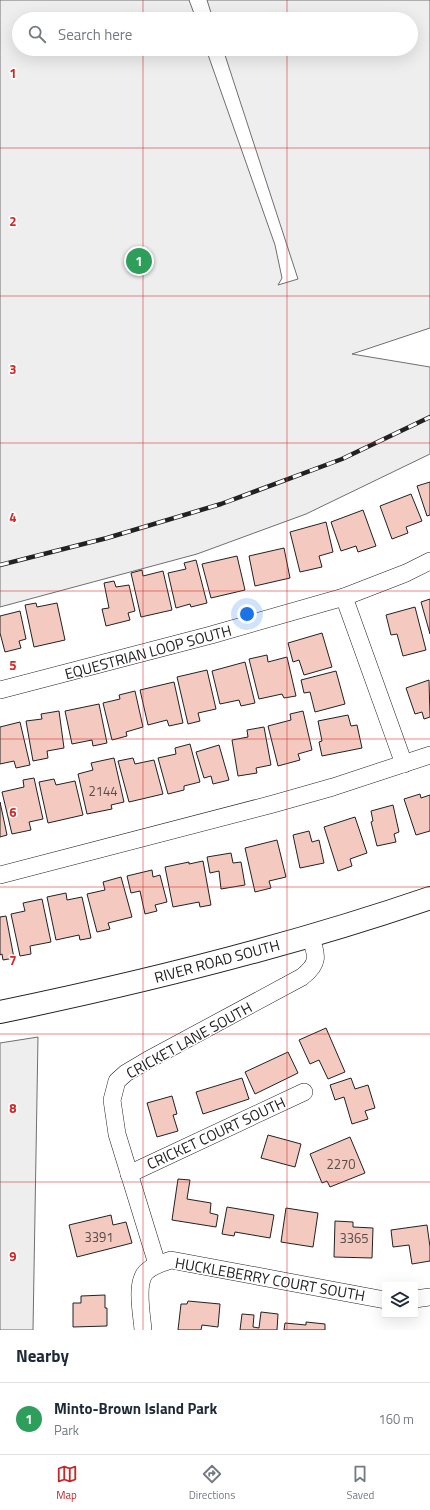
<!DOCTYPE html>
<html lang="en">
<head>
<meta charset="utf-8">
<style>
  body { margin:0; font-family:"Titillium Web",sans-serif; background:#f6f6f7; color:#1f2937 }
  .controls { position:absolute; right:12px; bottom:12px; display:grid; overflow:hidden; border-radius:0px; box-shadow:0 4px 16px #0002 }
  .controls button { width:36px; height:36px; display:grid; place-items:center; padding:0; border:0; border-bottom:1px solid #e0e1e3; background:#fff; color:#1f2937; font:20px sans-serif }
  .you { position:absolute; left:247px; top:614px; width:14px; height:14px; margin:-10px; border:3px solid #fff; border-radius:50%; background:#1a73e8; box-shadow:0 0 0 6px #1a73e833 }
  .badge { display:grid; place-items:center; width:26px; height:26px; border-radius:50%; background:#c62828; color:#fff; font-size:13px; font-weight:700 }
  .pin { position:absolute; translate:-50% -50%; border:2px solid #fff; box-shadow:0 1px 4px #0006 }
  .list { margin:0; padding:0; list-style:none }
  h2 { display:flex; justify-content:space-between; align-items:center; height:52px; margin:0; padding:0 16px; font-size:17px }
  h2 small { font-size:13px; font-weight:400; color:#747a83 }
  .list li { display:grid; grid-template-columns:26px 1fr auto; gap:12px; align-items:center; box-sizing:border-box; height:72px; padding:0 16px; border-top:1px solid #e0e1e3 }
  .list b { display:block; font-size:15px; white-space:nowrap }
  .list p { margin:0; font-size:13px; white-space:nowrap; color:#747a83 }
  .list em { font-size:13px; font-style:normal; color:#747a83 }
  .icon { flex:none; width:22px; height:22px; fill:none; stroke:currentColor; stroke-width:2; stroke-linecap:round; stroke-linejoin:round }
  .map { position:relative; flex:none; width:430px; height:1330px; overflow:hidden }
  .search { position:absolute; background:#fff; box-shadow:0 4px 16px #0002; left:12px; right:12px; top:12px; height:44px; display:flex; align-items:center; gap:10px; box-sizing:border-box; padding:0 14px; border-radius:22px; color:#747a83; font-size:15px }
  .sheet { height:124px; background:#fff }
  nav { display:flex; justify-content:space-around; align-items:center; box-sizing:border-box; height:56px; border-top:1px solid #e0e1e3; background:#fff; font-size:11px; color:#747a83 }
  nav a { display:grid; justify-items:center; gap:2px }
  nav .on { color:#c62828 }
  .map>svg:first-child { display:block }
  .green { fill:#eee; stroke:#6f6f6f }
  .building { fill:#f3c9c0; stroke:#222 }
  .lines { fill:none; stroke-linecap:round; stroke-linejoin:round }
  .minor-casing { stroke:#222; stroke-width:18 }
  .major-casing { stroke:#222; stroke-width:24 }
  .minor { stroke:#fff; stroke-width:17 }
  .major { stroke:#fff; stroke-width:22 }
  .rail-casing { stroke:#222; stroke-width:4.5 }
  .rail { stroke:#fff; stroke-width:3; stroke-dasharray:9; stroke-linecap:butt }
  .grid { fill:none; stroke:#d62828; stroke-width:1; stroke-opacity:0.55 }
  .labels { text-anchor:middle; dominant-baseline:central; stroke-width:3; stroke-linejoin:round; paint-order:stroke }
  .number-label { font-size:13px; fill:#564c4a }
  .street-label { font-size:15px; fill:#222; stroke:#fff }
  .grid-label { font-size:13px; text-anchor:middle; font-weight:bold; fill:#d62828; stroke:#fff; stroke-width:3; stroke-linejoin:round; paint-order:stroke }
</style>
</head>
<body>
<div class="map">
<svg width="430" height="1330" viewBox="0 0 430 1330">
  <rect width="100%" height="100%" fill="#fff"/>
  <g class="green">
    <polygon points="0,0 189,0 196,19 19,19 19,49 206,49 275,245 282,278 278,285 298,279 223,49 411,49 411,19 213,19 207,0 430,0 430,328 352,354 430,367 430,454 306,514 197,554 0,607"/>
    <polygon points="38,1037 33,1330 0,1330 0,1043"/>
  </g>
  <g class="building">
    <polygon points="430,482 430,515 427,516 417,486"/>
    <polygon points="411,494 422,521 406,527 408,533 392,539 380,506"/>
    <polygon points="363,510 376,546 358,552 356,546 341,551 331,522"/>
    <polygon points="326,522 333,552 319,556 322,567 300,572 290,532"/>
    <polygon points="284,548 290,578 255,586 249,556"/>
    <polygon points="237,556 245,590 211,598 202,564"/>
    <polygon points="196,560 207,603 191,607 190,604 176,608 168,573 186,569 184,563"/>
    <polygon points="142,570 143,576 163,571 172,610 141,617 131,573"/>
    <polygon points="114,581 116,587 129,585 135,611 128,613 130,620 106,626 102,609 109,608 104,583"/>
    <polygon points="430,599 430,634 421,602"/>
    <polygon points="36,603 37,607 57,603 65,640 34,647 25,605"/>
    <polygon points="415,607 426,650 403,656 397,634 391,635 386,615"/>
    <polygon points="20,611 26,639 19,641 21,648 5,652 0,633 0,616"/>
    <polygon points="322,633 332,667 304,675 299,660 293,662 288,643"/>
    <polygon points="267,655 268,662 287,657 296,696 284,698 282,694 259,699 249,659"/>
    <polygon points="245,662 255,703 241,706 239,700 220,704 212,671"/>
    <polygon points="207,670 216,709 198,713 200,721 188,724 177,677"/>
    <polygon points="336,671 345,704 315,712 310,692 304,693 301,680"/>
    <polygon points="429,680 430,717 424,719 422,712 415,714 406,688"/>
    <polygon points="174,682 183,723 169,726 167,720 148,725 140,690"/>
    <polygon points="135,691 143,727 126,732 127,736 112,740 103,703 120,699 119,695"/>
    <polygon points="99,704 107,743 93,746 92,740 72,744 65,711"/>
    <polygon points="59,711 64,748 47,751 48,758 33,761 26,721 42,719 41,714"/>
    <polygon points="303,711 312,750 298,754 300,760 278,766 268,726 291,720 290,714"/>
    <polygon points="348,715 351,726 357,725 362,748 322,756 319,742 322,741 318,721"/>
    <polygon points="20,722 30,765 16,768 14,761 0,764 0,727"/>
    <polygon points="264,727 271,765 256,768 257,773 238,776 232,740 248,737 247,730"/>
    <polygon points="190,744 200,782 184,786 184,790 168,794 158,758 176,754 175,748"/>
    <polygon points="219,745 229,780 213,784 211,776 204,778 196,752"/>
    <polygon points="114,758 124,802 111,805 112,809 87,814 78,774 93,770 91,763"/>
    <polygon points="133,758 135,764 154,760 163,794 129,802 118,761"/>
    <polygon points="34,778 43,819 29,822 31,830 12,834 2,792 24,787 23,780"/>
    <polygon points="54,779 56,785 75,781 83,815 48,823 39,782"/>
    <polygon points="420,794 421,798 430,795 430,831 416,835 404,799"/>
    <polygon points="0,802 7,835 0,837"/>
    <polygon points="393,805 399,832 394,834 396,842 377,846 371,822 373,821 371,811"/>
    <polygon points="355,817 367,853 350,859 352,866 338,871 324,827"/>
    <polygon points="309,831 312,842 319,840 324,863 300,868 293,835"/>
    <polygon points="277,840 286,877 269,881 271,888 255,892 245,848"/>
    <polygon points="231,853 233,863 241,862 245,885 221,889 219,871 210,873 207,857"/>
    <polygon points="203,861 211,905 200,907 199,902 173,907 165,867 189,862 189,864"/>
    <polygon points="152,870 153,877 160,875 167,902 155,905 157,911 145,914 140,891 131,893 127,876"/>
    <polygon points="121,877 132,917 108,923 110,929 97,932 87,894 105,890 103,882"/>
    <polygon points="66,893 67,900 82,897 91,938 80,940 79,935 56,940 47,897"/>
    <polygon points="42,899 51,942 30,946 31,954 20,956 11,914 25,911 23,903"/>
    <polygon points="6,916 14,958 3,960 2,954 0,955 0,917"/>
    <polygon points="326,1028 345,1072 328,1079 319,1060 310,1064 299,1040"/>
    <polygon points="288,1052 298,1073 255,1094 245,1072"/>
    <polygon points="242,1078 249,1099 203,1114 196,1092"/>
    <polygon points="351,1078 355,1089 368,1085 375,1108 365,1111 368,1119 352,1124 344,1097 335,1100 330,1085"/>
    <polygon points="172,1096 177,1114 173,1115 178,1131 157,1137 147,1103"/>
    <polygon points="268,1135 301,1144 295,1167 261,1158"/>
    <polygon points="350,1137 365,1173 330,1187 327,1181 322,1183 310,1154"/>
    <polygon points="178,1179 190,1180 187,1199 211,1203 210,1213 218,1215 216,1227 172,1220"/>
    <polygon points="227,1207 274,1215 270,1238 235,1232 234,1236 222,1234"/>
    <polygon points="286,1208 318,1213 313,1247 281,1242"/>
    <polygon points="111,1215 113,1225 126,1222 132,1243 77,1257 69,1225"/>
    <polygon points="335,1221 353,1222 353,1227 373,1228 372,1258 334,1257"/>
    <polygon points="427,1225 430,1247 430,1261 412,1264 409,1245 393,1247 391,1230"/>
    <polygon points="105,1295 105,1308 107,1308 107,1326 73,1327 73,1303 81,1303 81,1296"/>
    <polygon points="188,1301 220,1304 218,1327 202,1325 201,1330 178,1330 181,1304 187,1304"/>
    <polygon points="261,1312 278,1314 277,1330 240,1330 242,1314 254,1315 253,1327 259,1328"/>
    <polygon points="306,1322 325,1324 325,1330 284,1330 285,1323 306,1325"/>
  </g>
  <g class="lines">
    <defs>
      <g id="minor">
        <polyline points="344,597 404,764"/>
        <polyline points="0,690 211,635 344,597 406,573 430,561"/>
        <polyline points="0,875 273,804 333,787 430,755"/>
        <polyline points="129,1174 304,1092"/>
        <path d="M157,1264L117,1134L112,1100L117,1081L126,1073L148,1060L302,977C320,963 317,956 310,936"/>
        <polyline points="415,1299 430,1297"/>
        <path d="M143,1330C142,1315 135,1283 146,1272C153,1265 162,1263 171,1260L385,1300"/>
      </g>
      <path id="major" d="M0,1012C145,982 290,946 430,898"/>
    </defs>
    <use href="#minor" class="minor-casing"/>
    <use href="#major" class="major-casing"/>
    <use href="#minor" class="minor"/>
    <use href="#major" class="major"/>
    <defs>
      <polyline id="rail" points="0,565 107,538 221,504 342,459 430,417"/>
    </defs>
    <use href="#rail" class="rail-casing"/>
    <use href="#rail" class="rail"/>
  </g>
  <path class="grid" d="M143,0V19M287,0V19M143,49V1330M287,49V1330M0,148H430M0,296H430M0,443H430M0,591H430M0,739H430M0,887H430M0,1034H430M0,1182H430"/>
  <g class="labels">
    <g class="number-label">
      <text x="103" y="791">2144</text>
      <text x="341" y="1164">2270</text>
      <text x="99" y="1237">3391</text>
      <text x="354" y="1238">3365</text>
    </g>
    <g class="street-label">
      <text transform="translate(148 652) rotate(-15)">EQUESTRIAN LOOP SOUTH</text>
      <text transform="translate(217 961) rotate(-15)">RIVER ROAD SOUTH</text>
      <text transform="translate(189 1040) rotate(-29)">CRICKET LANE SOUTH</text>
      <text transform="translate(216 1133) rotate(-25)">CRICKET COURT SOUTH</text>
      <text transform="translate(270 1279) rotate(10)">HUCKLEBERRY COURT SOUTH</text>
    </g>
  </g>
  <g class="grid-label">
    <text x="13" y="78">1</text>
    <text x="13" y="226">2</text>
    <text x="13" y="374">3</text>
    <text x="13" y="522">4</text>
    <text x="13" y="670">5</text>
    <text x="13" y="817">6</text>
    <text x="13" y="965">7</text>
    <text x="13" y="1113">8</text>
    <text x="13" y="1261">9</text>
  </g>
</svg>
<div class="controls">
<button><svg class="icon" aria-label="layers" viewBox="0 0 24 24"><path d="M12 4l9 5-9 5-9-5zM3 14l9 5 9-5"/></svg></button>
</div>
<div class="you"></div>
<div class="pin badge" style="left:139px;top:261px;background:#2e9e5b">1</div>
<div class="search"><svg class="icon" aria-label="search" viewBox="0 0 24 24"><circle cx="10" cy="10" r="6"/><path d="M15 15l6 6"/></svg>Search here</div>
</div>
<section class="sheet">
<h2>Nearby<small></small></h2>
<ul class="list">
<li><span class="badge" style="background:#2e9e5b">1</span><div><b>Minto-Brown Island Park</b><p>Park</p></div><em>160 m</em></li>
</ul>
</section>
<nav>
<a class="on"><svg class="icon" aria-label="map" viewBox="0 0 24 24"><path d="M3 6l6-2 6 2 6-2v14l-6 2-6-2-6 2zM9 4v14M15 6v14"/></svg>Map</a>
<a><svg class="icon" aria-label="directions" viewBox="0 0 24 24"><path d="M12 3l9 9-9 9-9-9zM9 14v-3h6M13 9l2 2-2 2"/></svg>Directions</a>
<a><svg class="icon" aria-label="saved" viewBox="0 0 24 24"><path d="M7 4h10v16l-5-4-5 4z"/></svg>Saved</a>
</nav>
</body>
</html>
